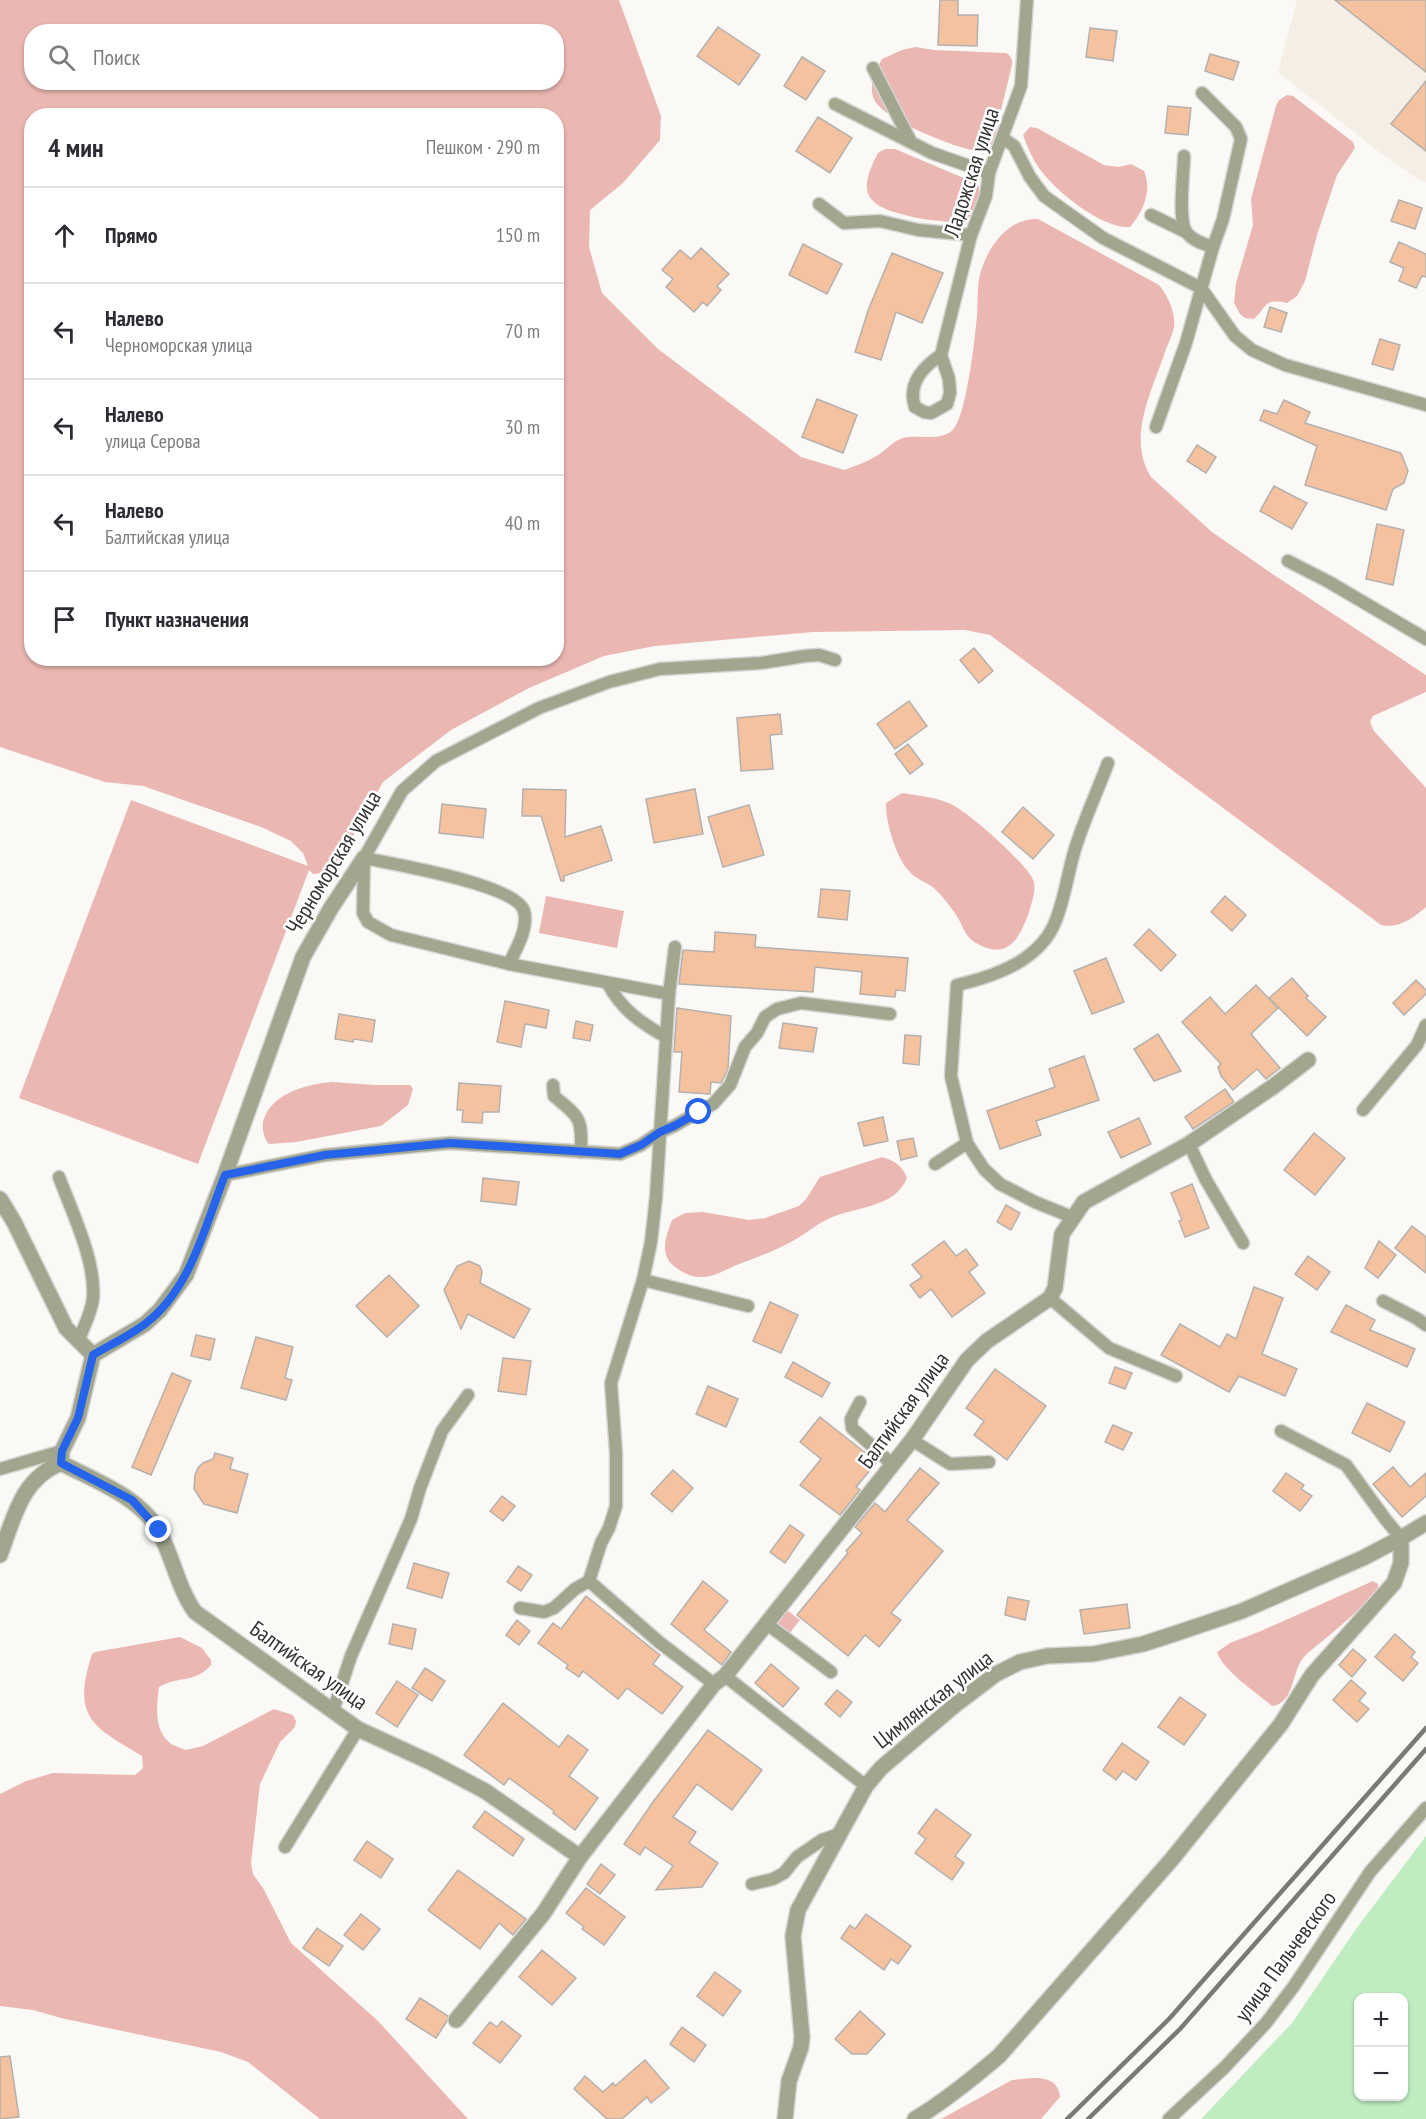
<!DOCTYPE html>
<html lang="ru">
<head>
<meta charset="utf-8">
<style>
  body { margin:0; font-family:"PT Sans Narrow",sans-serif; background:#f2f2f3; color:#2b2b33 }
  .controls { position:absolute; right:18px; bottom:18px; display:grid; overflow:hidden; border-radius:12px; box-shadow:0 2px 4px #0004 }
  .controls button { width:54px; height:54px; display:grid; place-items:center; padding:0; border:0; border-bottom:2px solid #e1e1e2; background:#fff; color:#2b2b33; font:30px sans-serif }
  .stop { position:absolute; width:18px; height:18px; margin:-14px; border:4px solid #2563eb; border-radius:50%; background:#fff }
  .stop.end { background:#2563eb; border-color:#fff; box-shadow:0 2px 6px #0008 }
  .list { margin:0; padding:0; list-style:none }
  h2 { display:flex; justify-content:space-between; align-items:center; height:78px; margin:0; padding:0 24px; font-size:26px }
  h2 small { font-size:20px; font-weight:400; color:#7c7c81 }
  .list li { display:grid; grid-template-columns:39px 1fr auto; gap:18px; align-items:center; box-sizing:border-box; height:96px; padding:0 24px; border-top:2px solid #e1e1e2 }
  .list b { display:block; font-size:22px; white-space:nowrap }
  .list p { margin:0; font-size:20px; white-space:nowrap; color:#7c7c81 }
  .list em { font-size:20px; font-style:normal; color:#7c7c81 }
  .icon { flex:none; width:33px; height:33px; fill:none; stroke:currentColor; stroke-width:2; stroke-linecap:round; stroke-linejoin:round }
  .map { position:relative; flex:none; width:1426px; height:2119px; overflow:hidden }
  .search { position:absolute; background:#fff; box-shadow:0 2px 4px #0004; left:24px; top:24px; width:540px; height:66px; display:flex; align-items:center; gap:15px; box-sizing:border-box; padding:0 21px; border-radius:24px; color:#7c7c81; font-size:22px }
  .panel { position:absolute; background:#fff; box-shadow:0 2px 4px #0004; left:24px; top:108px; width:540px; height:558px; border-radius:24px }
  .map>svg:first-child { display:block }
  .built { fill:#f4eee4 }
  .green { fill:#eab7b2; fill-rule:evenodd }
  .water { fill:#bfecc1; fill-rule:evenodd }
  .building { fill:#f4c29f; stroke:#b4b0ae; stroke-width:1.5 }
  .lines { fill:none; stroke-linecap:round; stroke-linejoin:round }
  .lane-casing { stroke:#d7d5d2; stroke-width:15 }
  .street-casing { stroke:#d7d5d2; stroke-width:18 }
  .lane { stroke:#a1a68f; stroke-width:12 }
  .street { stroke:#a1a68f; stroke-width:15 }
  .rail { stroke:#797976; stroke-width:4.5 }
  .route { stroke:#2563eb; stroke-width:8 }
  .labels { text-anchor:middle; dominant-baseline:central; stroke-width:5; stroke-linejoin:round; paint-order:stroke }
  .street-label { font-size:22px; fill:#323230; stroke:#fff }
</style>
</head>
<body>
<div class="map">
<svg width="1426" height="2119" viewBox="0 0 1426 2119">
  <rect width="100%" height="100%" fill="#fbf9f6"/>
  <polygon class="built" points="1297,0 1426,0 1426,182 1421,181 1375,149 1278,72"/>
  <g class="green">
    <path d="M0,0H619L661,116L660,140L623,183L590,210L589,247L602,293L658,349L801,457L844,470C855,466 867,462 878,455C888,449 895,438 908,437C923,436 946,441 955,427C967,408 975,339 977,315C978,302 977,286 980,274C988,247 1007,218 1038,219L1159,285C1168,296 1176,313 1174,328C1172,335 1169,342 1166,349C1153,389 1126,437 1151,477L1212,532L1271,573L1426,675V692L1373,716L1370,722L1374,731L1426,788V907C1413,918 1399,929 1381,925L990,635L965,630L813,632L655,646L604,656L529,688L451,730L383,782L346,849L333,867L323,873L313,874L309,870L198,1164L19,1098L131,800L308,866L303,853L291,841L261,827L143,786L105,782L0,747ZM32,32H556V82H32ZM32,116H556V658H32Z"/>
    <path d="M916,47L934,50L1006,53C1013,57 1013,62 1011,69L993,143C989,148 983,151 977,151C955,148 882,119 874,99C868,85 876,71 882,59L902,50Z"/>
    <path d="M1287,95L1293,96L1353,142L1355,148L1337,175L1317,235L1305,281L1297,296L1287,303C1264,298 1268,306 1254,319L1245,318L1240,314L1234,303L1236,283L1253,225L1251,199L1276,106L1279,100Z"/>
    <path d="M1030,127L1037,128L1104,165L1119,167L1131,164L1144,171C1152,190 1144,211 1130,227C1102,229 1055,191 1039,168C1032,158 1027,146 1023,135Z"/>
    <path d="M885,149H895L978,184C982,196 974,212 966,221L960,223C940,221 921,220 901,214C861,204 860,187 878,153Z"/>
    <path d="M902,793C919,796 936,797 951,804C968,812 1030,866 1034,882C1036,891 1032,901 1030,909C1021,936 1009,962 976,943C966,938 963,927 958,918C951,907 944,898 935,889C927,882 915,879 909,871C896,858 885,820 886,803Z"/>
    <polygon points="546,896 624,911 617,948 539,933"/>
    <path d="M332,1082L375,1085H410L413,1089L408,1105L381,1126L296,1142L269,1144C264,1139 262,1130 263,1122C270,1094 306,1084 332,1082Z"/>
    <path d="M882,1157C895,1161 902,1165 907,1178C894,1209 855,1206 828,1219C815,1225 803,1236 789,1243C772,1252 753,1259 734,1266C724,1271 711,1278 699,1277C691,1277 681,1272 674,1266C659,1254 666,1236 672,1220L685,1213L703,1212L749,1220L765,1218L799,1206L806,1199L820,1177Z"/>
    <path d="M1373,1581L1378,1584V1591L1375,1596C1358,1610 1342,1625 1325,1639C1318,1645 1309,1651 1303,1658C1291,1673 1295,1703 1272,1706C1256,1692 1223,1671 1217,1652L1230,1643L1261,1631Z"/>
    <polygon points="787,1610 800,1620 789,1634 776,1623"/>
    <path d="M180,1637L202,1648L211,1660V1665C194,1684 180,1675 159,1687C157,1704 153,1728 169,1742C173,1746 181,1748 186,1750L203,1746L274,1709L293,1715L296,1721L295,1727L280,1742L260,1784L251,1863L253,1874L263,1888L291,1943L378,2021L468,2119H320L248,2062L221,2052L61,2018L33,2010L0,2006V1794L26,1781L53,1773L135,1775L143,1768L142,1756C91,1726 72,1717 92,1654L95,1652Z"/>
    <path d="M1032,2078C1046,2078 1058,2080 1060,2097L1041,2119H941L1012,2080Z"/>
  </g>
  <path class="water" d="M1426,1836V2119H1201L1292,2023L1356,1929ZM1358,1998H1404V2096H1358Z"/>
  <g class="building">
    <polygon points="940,0 958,0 958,15 978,15 977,46 938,45"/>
    <polygon points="1335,0 1426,0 1426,72"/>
    <polygon points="718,27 760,55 739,85 697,56"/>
    <polygon points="1090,28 1117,31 1113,61 1086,57"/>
    <polygon points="1210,54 1239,62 1233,80 1205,71"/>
    <polygon points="802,57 825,71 806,100 784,86"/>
    <polygon points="1426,81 1426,151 1391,124"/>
    <polygon points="1168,106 1191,108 1188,135 1165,133"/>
    <polygon points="818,117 852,138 830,173 796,151"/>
    <polygon points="1399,200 1422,208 1415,229 1391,221"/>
    <polygon points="1399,242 1426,254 1426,277 1422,276 1416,288 1399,281 1404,268 1390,262"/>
    <polygon points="803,244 842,264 827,294 789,275"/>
    <polygon points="701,248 729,274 717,286 721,290 707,306 703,302 694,312 666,287 673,279 662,270 680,250 691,259"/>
    <polygon points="892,253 943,273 922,323 896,312 881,360 855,352 869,308"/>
    <polygon points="1270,307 1287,313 1281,332 1264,327"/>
    <polygon points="1380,339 1400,345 1393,370 1372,364"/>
    <polygon points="817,399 857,415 843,453 802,437"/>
    <polygon points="1284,400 1310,412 1305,423 1401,453 1408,471 1404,483 1393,489 1386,510 1305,485 1317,446 1260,420 1264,410 1277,414"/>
    <polygon points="1197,445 1216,457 1206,473 1187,461"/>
    <polygon points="1274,486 1307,503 1292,529 1260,511"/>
    <polygon points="1377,524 1404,530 1393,585 1366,579"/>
    <polygon points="974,648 993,671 979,683 960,660"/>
    <polygon points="909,701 927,726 895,749 877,724"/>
    <polygon points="780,714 782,734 770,735 773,769 741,771 737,718"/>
    <polygon points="908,744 923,764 910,774 895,754"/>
    <polygon points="523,789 566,790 565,837 601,826 612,860 564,876 564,881 561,881 541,816 522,816"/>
    <polygon points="695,789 703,834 654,843 646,799"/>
    <polygon points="442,804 486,809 483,838 439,833"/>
    <polygon points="749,805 764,855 723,867 708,817"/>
    <polygon points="1023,807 1054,835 1033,859 1002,832"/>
    <polygon points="821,889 850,891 847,920 818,917"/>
    <polygon points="1225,896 1246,915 1232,931 1211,912"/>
    <polygon points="1149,929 1176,955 1161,971 1134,945"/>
    <polygon points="715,932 756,935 755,947 908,958 905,991 896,990 895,997 860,994 862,972 815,967 813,992 679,984 683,950 714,952"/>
    <polygon points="1106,958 1124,1002 1092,1014 1074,971"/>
    <polygon points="1292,978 1308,996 1306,998 1326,1017 1307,1036 1269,998"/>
    <polygon points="1416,980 1426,990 1426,994 1404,1015 1393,1003"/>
    <polygon points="1256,985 1278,1008 1251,1034 1280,1068 1266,1079 1257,1069 1233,1090 1221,1076 1218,1067 1221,1064 1182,1022 1210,997 1225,1014"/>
    <polygon points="505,1001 549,1010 546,1028 525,1024 521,1047 497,1042"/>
    <polygon points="677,1008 731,1016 728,1069 721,1083 711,1082 710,1094 679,1092 682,1052 674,1052"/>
    <polygon points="339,1014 375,1020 372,1042 354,1039 353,1042 335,1039"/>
    <polygon points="576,1021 593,1025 590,1041 573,1038"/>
    <polygon points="783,1023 817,1028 813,1052 779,1048"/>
    <polygon points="1158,1034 1181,1071 1154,1081 1134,1049"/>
    <polygon points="905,1035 921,1036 919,1065 903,1063"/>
    <polygon points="1084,1056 1099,1100 1036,1121 1041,1135 1000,1149 987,1111 1055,1087 1049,1069"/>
    <polygon points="459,1083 501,1086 499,1112 483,1112 482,1123 462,1122 463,1110 457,1110"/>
    <polygon points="1225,1089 1234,1102 1193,1129 1185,1117"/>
    <polygon points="883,1117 888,1141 864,1146 858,1123"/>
    <polygon points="1139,1118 1151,1144 1121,1158 1108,1132"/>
    <polygon points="1314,1133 1345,1158 1315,1195 1284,1170"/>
    <polygon points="913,1138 917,1156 901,1160 897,1141"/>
    <polygon points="483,1178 519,1182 516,1205 481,1201"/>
    <polygon points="1192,1184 1209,1228 1185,1237 1179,1221 1182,1220 1171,1193"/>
    <polygon points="1006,1205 1020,1213 1011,1230 997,1222"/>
    <polygon points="1412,1226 1426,1237 1426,1273 1395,1248"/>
    <polygon points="944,1241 956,1256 966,1249 978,1265 969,1272 985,1293 952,1317 931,1289 920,1298 910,1285 922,1277 912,1265"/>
    <polygon points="1379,1241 1396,1255 1378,1278 1365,1268"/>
    <polygon points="1308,1256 1330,1272 1317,1290 1295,1274"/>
    <polygon points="469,1261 480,1266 482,1272 480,1283 530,1309 514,1338 468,1314 461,1329 444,1290 457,1266"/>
    <polygon points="389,1275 419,1306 387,1337 356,1306"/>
    <polygon points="1254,1287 1283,1298 1262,1354 1297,1369 1285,1396 1239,1376 1229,1392 1161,1355 1180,1324 1220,1347 1227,1334 1236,1339"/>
    <polygon points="770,1302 798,1315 781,1353 753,1341"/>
    <polygon points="1346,1305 1375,1320 1370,1330 1415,1349 1407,1367 1331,1332"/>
    <polygon points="196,1335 215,1339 210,1360 191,1356"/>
    <polygon points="256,1337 293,1347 285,1378 292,1380 286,1400 241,1388"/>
    <polygon points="503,1358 531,1361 526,1395 498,1391"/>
    <polygon points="793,1362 830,1383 822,1397 785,1377"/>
    <polygon points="1115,1367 1132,1373 1125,1389 1109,1383"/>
    <polygon points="995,1369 1046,1406 1007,1460 974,1435 984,1421 966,1408"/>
    <polygon points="172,1373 191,1381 151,1475 132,1467"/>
    <polygon points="708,1386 738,1399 726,1427 696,1414"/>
    <polygon points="1367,1403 1405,1422 1390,1452 1352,1433"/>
    <polygon points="820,1417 877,1462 856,1487 860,1490 840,1515 800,1485 821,1459 800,1442"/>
    <polygon points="1113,1425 1132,1433 1123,1450 1105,1442"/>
    <polygon points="215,1453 233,1458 230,1469 248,1474 237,1513 204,1504 194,1489 195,1475 198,1468 203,1463 213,1459"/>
    <polygon points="1393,1467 1410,1487 1426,1473 1426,1496 1402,1517 1373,1484"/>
    <polygon points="920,1468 939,1483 907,1520 943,1551 891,1613 901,1620 879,1647 865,1635 848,1656 797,1615 848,1553 846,1551 862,1533 855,1527 875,1503 885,1512"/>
    <polygon points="673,1470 693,1488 672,1512 651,1494"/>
    <polygon points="1286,1473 1304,1485 1301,1489 1312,1496 1300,1511 1273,1491"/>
    <polygon points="502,1496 515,1506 503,1521 490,1511"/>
    <polygon points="790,1525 804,1535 785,1563 770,1552"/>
    <polygon points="414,1563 449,1573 442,1598 407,1588"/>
    <polygon points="518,1566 532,1575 521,1591 507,1582"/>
    <polygon points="703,1581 728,1601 704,1630 731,1652 722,1665 671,1624"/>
    <polygon points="586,1596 660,1655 653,1664 683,1687 662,1714 627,1688 618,1699 583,1671 579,1677 566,1668 568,1665 538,1643 553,1623 561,1629"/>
    <polygon points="1008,1597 1029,1601 1025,1620 1005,1615"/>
    <polygon points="1127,1604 1130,1628 1084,1634 1080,1610"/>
    <polygon points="517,1620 530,1631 519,1645 506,1635"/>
    <polygon points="393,1624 416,1629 412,1649 389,1644"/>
    <polygon points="1395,1634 1415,1652 1411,1657 1418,1663 1403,1681 1375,1657"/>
    <polygon points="1353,1649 1366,1660 1352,1677 1339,1665"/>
    <polygon points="771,1664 799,1688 783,1707 755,1683"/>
    <polygon points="425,1668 445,1681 432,1701 412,1688"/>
    <polygon points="1351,1680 1366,1693 1359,1701 1369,1709 1357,1722 1333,1700"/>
    <polygon points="397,1681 418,1695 397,1727 376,1713"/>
    <polygon points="837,1690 852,1702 840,1717 825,1704"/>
    <polygon points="1180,1697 1206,1715 1184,1745 1158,1727"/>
    <polygon points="503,1703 559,1747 568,1735 588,1750 569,1776 598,1798 575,1830 553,1813 554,1811 509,1778 504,1785 464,1755"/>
    <polygon points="708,1730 762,1770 732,1810 697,1784 673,1817 696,1832 689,1843 718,1863 702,1887 656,1890 673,1866 645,1847 640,1855 624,1844 653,1802"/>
    <polygon points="1122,1743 1149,1762 1136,1780 1123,1771 1116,1780 1103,1770"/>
    <polygon points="936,1809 971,1835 955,1856 964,1863 952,1880 915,1853 926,1839 918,1833"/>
    <polygon points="485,1811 524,1839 513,1856 473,1827"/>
    <polygon points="367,1841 393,1859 381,1878 354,1860"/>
    <polygon points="601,1864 615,1875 600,1894 587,1884"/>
    <polygon points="458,1870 526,1919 513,1935 499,1923 480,1949 428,1910"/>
    <polygon points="586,1888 625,1917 604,1945 582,1929 584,1927 566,1913"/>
    <polygon points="361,1914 380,1929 363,1950 344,1935"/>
    <polygon points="866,1914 911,1946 898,1964 891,1959 884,1970 841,1938 850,1925 855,1929"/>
    <polygon points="317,1928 343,1946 329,1966 303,1948"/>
    <polygon points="542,1950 576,1978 552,2005 519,1977"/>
    <polygon points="715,1972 741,1991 723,2016 697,1996"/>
    <polygon points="420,1998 448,2016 447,2021 436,2038 406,2019"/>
    <polygon points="860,2011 885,2034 867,2054 852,2054 835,2039"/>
    <polygon points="502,2021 521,2036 500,2063 473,2043 490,2022 497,2027"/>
    <polygon points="682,2027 706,2045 694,2062 670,2044"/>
    <polygon points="10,2056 19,2117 0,2119 0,2057"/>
    <polygon points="645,2060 669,2088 651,2103 647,2097 622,2119 607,2119 574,2089 585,2076 603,2092 613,2083 615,2086"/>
  </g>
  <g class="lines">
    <defs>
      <g id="lane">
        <polyline points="873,68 911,142"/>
        <polyline points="835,104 932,153 989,173"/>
        <polyline points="1003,138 1014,146 1030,177 1044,196 1103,238 1201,288 1235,336 1252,350 1285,365 1426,405"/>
        <path d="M1184,156C1184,173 1177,221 1187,233C1193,241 1204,244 1213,247"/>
        <polyline points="819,204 844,223 880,221 918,230 971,235"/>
        <polyline points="1151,215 1186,232"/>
        <path d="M941,355C924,366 907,384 915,407L924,412L931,413L947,404L950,393L949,379L941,355L971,235L986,196L989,173L1021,86L1027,0"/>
        <polyline points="1156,427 1186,343 1213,247 1223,219 1241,139 1236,127 1202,93"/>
        <polyline points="1288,561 1329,582 1426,639"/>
        <path d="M364,858C392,864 516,884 524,911C529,928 516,949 509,964"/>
        <polyline points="675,947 669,994 656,1197 651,1242 643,1280 611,1383 616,1453 616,1506 609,1528 601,1543 589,1581 659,1642 714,1684"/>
        <path d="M608,984C622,1010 641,1023 666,1037"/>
        <polyline points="669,994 509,964 391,935 368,922 363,913 364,858 402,791 436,761 539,708 609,682 660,669 761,663 805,656 819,655 835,660"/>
        <path d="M553,1085L554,1096C580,1118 582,1117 581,1152"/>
        <polyline points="1363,1110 1417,1045 1426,1025"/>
        <polyline points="1189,1144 1206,1180 1243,1243"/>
        <polyline points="935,1164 967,1143"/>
        <polyline points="225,1175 325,1155 450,1143 620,1154 641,1145 660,1132 674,1126 713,1104 730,1085 745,1047 757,1033 765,1017 777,1009 801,1003 890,1014"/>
        <path d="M59,1177C72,1212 96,1261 93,1298C92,1312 83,1328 78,1342"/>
        <path d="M1072,1217L1035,1202L1000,1184L984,1169L967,1143L951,1076L957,985C996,976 1041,960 1056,920C1065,897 1068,872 1075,849C1084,820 1097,792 1108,763"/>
        <polyline points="643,1280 748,1306"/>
        <polyline points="1050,1298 1109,1348 1176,1376"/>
        <polyline points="1383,1301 1416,1318 1426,1325"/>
        <polyline points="860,1402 851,1419 852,1428 893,1465"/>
        <polyline points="1281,1431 1346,1465 1386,1520 1401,1538"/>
        <polyline points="912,1440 950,1464 989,1462"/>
        <polyline points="0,1469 62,1451"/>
        <polyline points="520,1608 544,1612 554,1608 575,1589 589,1581"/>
        <polyline points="767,1624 831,1672"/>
        <polyline points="725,1676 866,1786"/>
        <polyline points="333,1711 351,1656 411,1519 420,1488 442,1431 468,1395"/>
        <polyline points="285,1847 358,1729"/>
        <polyline points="752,1884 773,1879 784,1873 797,1857 822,1840 839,1834"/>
        <polyline points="1169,2119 1225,2067 1266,2023 1294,1986 1370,1872 1426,1808"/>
      </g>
      <g id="street">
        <polyline points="0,1199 14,1222 66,1328 93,1355"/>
        <polyline points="93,1355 145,1324 160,1310 186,1275 225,1175 303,957 331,908 364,858"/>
        <path d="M61,1463C94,1480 140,1497 159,1531C173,1558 178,1588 195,1612L358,1729L432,1763L485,1791L580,1857"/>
        <polyline points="61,1463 62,1451 78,1418 93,1355"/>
        <path d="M0,1555C14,1518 21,1479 61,1463"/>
        <polyline points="456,2020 543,1914 580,1857 714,1684 725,1676 912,1440 967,1360 987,1341 1050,1298 1055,1288 1062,1234 1084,1202 1189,1144 1274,1086 1308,1060"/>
        <polyline points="785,2119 789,2081 801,2047 802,2037 793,1936 798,1910 866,1786 881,1768 955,1705 996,1674 1020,1662 1047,1656 1093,1654 1143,1644 1177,1633 1242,1611 1363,1558 1401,1538"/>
        <path d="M915,2119C945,2101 972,2079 999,2056L1172,1859L1281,1724L1312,1675L1394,1583L1401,1563V1538L1426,1523"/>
      </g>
    </defs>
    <use href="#lane" class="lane-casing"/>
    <use href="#street" class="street-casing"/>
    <use href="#lane" class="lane"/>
    <use href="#street" class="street"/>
    <g class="rail">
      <polyline points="1067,2119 1169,2019 1426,1728"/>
      <polyline points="1088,2119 1180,2029 1426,1749"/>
    </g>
  </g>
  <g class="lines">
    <path class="route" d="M159,1530L132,1500L61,1463L62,1451L78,1418L93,1355C110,1345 129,1336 145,1324C191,1289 205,1226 225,1175L325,1155L450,1143L620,1154L641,1145L660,1132L674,1126L699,1112"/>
  </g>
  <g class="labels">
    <g class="street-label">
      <text transform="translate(971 172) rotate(-72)">Ладожская улица</text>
      <text transform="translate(333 862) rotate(-59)">Черноморская улица</text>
      <text transform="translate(903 1410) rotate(-54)">Балтийская улица</text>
      <text transform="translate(309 1665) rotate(35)">Балтийская улица</text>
      <text transform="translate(933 1699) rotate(-38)">Цимлянская улица</text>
      <text transform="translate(1285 1956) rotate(-54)">улица Пальчевского</text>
    </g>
  </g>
</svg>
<div class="controls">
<button>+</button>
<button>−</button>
</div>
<div class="stop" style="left:699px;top:1112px"></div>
<div class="stop end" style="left:159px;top:1530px"></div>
<div class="search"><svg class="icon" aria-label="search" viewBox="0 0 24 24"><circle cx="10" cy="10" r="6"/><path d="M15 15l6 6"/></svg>Поиск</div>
<section class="panel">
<h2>4 мин<small>Пешком · 290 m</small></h2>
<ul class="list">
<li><svg class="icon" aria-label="ahead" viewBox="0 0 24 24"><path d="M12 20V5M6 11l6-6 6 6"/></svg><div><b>Прямо</b></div><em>150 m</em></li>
<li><svg class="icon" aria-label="left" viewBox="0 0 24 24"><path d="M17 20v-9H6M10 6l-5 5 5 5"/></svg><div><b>Налево</b><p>Черноморская улица</p></div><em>70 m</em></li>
<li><svg class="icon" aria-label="left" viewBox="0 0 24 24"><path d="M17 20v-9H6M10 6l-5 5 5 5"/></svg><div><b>Налево</b><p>улица Серова</p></div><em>30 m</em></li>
<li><svg class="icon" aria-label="left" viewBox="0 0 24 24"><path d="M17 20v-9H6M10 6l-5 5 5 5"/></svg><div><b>Налево</b><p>Балтийская улица</p></div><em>40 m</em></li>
<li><svg class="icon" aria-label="arrive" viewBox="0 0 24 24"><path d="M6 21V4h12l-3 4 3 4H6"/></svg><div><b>Пункт назначения</b></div></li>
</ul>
</section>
</div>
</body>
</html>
